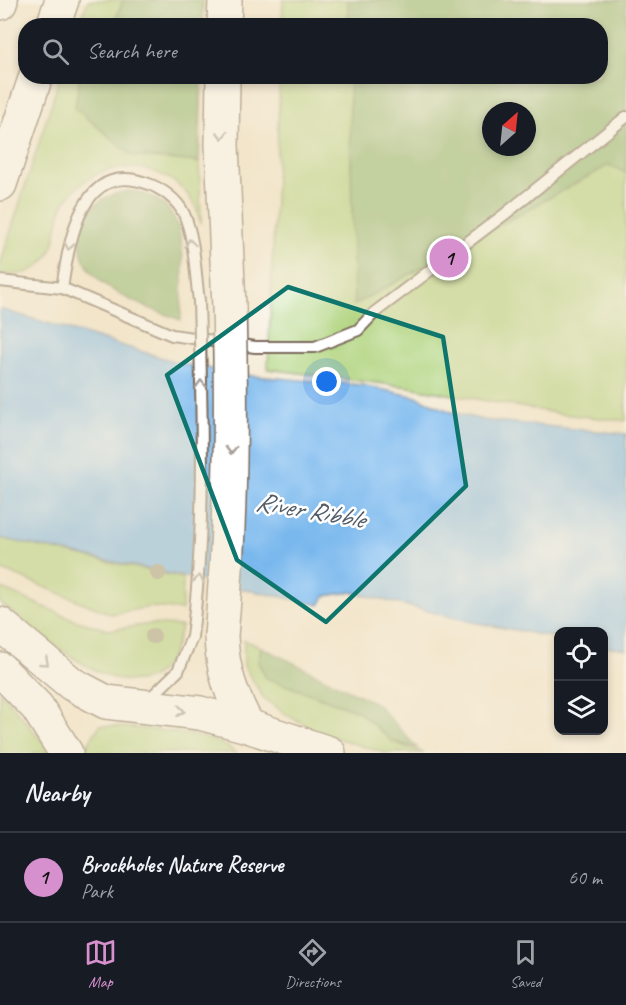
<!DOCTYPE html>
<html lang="en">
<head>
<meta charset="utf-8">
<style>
  body { margin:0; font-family:Caveat,sans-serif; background:#242831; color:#f1f3f6 }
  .controls { position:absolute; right:18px; bottom:18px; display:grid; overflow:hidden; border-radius:12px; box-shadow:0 3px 9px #0003 }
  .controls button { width:54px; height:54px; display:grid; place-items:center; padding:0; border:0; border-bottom:2px solid #363941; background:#171b24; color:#f1f3f6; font:30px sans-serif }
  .compass { position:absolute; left:482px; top:102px; width:54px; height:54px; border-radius:50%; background:#171b24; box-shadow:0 3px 9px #0003; rotate:27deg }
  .you { position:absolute; left:327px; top:382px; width:21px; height:21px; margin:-15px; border:4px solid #fff; border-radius:50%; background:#1a73e8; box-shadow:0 0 0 9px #1a73e833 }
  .badge { display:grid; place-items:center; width:39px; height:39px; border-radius:50%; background:#d690ce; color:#111; font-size:20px; font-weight:700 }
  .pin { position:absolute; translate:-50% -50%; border:3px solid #fff; box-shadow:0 2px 6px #0006 }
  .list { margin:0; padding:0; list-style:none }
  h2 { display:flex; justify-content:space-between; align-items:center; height:78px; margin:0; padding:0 24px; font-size:26px }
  h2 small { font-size:20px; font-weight:400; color:#9ea1a6 }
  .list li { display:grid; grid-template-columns:39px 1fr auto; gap:18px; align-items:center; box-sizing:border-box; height:90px; padding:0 24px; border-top:2px solid #363941 }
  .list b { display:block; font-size:22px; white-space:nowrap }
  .list p { margin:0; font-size:20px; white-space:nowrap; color:#9ea1a6 }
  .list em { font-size:20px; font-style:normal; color:#9ea1a6 }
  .icon { flex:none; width:33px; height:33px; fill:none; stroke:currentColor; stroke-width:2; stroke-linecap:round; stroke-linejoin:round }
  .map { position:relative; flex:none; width:626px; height:753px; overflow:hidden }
  .search { position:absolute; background:#171b24; box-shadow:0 3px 9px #0003; left:18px; right:18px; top:18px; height:66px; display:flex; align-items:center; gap:15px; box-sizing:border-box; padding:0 21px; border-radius:24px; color:#9ea1a6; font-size:22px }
  .sheet { height:168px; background:#171b24 }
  nav { display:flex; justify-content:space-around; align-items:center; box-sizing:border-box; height:84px; border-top:2px solid #363941; background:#171b24; font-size:16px; color:#9ea1a6 }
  nav a { display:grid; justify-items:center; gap:3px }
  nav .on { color:#d690ce }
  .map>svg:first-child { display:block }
  .green { fill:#afd37c; stroke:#757e4d; stroke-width:1.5; fill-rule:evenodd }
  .forest { fill:#8bb56c; stroke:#637045; stroke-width:1.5; fill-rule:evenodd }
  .water { fill:#79b8ed; stroke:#5a7186; stroke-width:1.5 }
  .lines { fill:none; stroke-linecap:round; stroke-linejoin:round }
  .lane-casing { stroke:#7b6b5b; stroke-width:14 }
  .highway-casing { stroke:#7b6b5b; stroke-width:36 }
  .lane { stroke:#fff; stroke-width:10 }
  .highway { stroke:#fff; stroke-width:33 }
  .lane-bridge-casing { stroke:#7b6b5b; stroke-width:14; stroke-linecap:butt }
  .highway-bridge-casing { stroke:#7b6b5b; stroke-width:36; stroke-linecap:butt }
  .lane-bridge { stroke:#fff; stroke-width:10 }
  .highway-bridge { stroke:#fff; stroke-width:33 }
  .tree { fill:#a19a7b }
  .oneway { stroke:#a79f9a }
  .marked { fill:none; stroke:#0f766e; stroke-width:4.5; stroke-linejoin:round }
  .labels { text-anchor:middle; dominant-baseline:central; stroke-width:5; stroke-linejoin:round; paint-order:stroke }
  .water-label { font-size:27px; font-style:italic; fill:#515c66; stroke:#fff }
</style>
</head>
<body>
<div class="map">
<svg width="626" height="753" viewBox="0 0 626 753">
  <rect width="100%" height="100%" fill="#fff"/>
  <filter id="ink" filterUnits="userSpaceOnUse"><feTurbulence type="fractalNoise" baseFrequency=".0167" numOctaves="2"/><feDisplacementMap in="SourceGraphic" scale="12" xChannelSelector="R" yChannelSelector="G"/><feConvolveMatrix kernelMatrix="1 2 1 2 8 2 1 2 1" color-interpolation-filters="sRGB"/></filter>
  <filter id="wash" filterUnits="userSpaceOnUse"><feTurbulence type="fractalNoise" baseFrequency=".008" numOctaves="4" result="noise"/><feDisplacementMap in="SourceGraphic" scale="24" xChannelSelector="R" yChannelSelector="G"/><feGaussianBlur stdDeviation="1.35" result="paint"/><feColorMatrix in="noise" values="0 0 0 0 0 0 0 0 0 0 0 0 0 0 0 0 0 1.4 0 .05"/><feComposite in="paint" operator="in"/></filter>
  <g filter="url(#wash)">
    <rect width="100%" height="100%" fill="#f2e5cb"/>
    <g class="green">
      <polygon points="88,0 123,0 114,25 79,26"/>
      <path d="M283,0H626V421L561,414L409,387L268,369L280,77L600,76V26L282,25ZM491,111H527V147H491Z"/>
      <path d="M60,77H80L75,108L133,156L199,162L201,224C199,217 197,208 193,202C166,157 96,157 67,199C54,217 60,241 46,259C34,274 18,276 0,274V265Z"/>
      <polygon points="0,538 183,578 182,610 150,607 111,614 0,569"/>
      <path d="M0,588L77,621L109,630L151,624L181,626C158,745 51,640 0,603Z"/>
      <polygon points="244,640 261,647 258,662 266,678 358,711 393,742 424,753 385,753 320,733 287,715 263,697 244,666"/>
      <polygon points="0,691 47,747 50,753 0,753"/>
      <path d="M100,725C135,729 211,729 236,753H82Z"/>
    </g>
    <g class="forest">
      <polygon points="123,0 203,0 203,25 114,25"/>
      <path d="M348,0H626V173L609,165L354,305L349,77L600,76V26L348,25ZM491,111H527V147H491Z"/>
      <polygon points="80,77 202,77 199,162 133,156 75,108"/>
      <path d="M128,191C198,197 181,269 181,320C139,305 61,280 85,221C92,202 109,194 128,191Z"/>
      <polygon points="261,647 377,704 417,748 393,742 358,711 266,678 258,662"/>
    </g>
    <polygon class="water" points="0,309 183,364 253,376 361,385 417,397 451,412 483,420 626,434 626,649 604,646 604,632 558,632 558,638 472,622 351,592 325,596 320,605 0,538"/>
  </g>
  <g filter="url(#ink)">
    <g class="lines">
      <defs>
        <g id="lane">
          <polyline points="0,281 62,288 172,335 255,347 315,347 358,330 375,312 505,214 626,117"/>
          <path d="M62,288C69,244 80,160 146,183C161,188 177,199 184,214C195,239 195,273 199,301"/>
          <polyline points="149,699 178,671 192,637"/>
        </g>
        <g id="highway">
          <polyline points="0,3 1,0"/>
          <polyline points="53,26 62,0"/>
          <polyline points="224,26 225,0"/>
          <polyline points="223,76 222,145 229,307"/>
          <polyline points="0,184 36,76"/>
          <polyline points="0,624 72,684 106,702 200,713 248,726 329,753"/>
          <path d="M221,636C222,670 232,697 248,726"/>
          <polyline points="0,669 37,707 66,753"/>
        </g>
      </defs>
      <use href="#lane" class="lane-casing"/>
      <use href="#highway" class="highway-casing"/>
      <use href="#lane" class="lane"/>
      <use href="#highway" class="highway"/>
      <defs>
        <path id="lane-bridge" d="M192,637C206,525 202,413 199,301"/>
        <path id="highway-bridge" d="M221,636C231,526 232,417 229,307"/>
      </defs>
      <use href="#lane-bridge" class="lane-bridge-casing"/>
      <use href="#highway-bridge" class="highway-bridge-casing"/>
      <use href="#lane-bridge" class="lane-bridge"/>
      <use href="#highway-bridge" class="highway-bridge"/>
    </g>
    <g class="tree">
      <circle cx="158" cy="573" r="8"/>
      <circle cx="153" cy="636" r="8"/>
    </g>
    <defs><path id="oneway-chevron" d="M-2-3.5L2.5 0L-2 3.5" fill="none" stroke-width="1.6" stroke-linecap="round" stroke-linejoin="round" transform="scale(1.5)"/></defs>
    <g class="oneway">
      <use href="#oneway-chevron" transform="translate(222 135) rotate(91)"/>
      <use href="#oneway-chevron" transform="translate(190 243) rotate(-98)"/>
      <use href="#oneway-chevron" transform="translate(69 246) rotate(101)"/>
      <use href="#oneway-chevron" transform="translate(201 384) rotate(-92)"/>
      <use href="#oneway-chevron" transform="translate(231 450) rotate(91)"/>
      <use href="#oneway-chevron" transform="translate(199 579) rotate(-84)"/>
      <use href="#oneway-chevron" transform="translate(45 662) rotate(41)"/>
      <use href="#oneway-chevron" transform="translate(181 711) rotate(7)"/>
    </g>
  </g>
  <path d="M0 0H626V753H0ZM288,287L443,337L466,486L326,622L237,560L167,375Z" fill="#f2e5cb" fill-opacity=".55" fill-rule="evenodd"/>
  <path class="marked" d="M288,287L443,337L466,486L326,622L237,560L167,375Z"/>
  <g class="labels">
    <g class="water-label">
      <text transform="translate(310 510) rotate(10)">River Ribble</text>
    </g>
  </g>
</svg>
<div class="controls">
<button><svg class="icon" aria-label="locate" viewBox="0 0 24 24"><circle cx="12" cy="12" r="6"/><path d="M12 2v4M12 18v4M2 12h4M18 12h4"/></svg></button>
<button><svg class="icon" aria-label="layers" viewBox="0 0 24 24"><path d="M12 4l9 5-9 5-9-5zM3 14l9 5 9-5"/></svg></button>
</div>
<svg class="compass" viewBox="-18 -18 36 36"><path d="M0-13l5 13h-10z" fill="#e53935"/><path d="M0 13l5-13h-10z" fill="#9ea1a6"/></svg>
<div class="you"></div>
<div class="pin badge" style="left:449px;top:258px">1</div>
<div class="search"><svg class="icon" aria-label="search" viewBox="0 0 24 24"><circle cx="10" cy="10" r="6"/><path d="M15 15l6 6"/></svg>Search here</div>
</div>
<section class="sheet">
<h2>Nearby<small></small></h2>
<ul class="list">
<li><span class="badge">1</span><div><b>Brockholes Nature Reserve</b><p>Park</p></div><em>60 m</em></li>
</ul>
</section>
<nav>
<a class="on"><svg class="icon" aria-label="map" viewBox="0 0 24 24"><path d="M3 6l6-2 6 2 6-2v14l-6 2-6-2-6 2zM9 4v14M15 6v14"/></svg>Map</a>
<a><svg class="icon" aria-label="directions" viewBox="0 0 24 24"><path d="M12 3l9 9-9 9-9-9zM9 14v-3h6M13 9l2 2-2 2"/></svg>Directions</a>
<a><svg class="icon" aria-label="saved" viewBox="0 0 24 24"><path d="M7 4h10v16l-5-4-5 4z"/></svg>Saved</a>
</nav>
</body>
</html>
